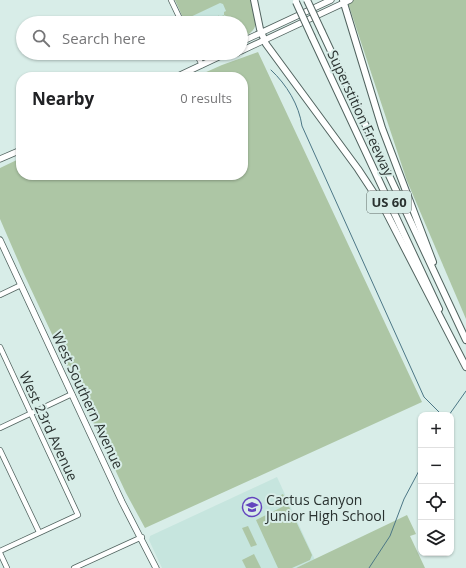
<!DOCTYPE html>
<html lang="en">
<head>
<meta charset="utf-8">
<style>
  body { margin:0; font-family:"Open Sans",sans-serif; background:#f2f2f2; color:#202124 }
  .controls { position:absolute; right:12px; bottom:12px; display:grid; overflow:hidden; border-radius:8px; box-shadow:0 1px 3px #0004 }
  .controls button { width:36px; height:36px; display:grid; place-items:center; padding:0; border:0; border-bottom:1px solid #e0e0e0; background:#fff; color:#202124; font:20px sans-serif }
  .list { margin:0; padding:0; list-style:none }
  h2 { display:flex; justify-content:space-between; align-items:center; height:52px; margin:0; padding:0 16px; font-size:17px }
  h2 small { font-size:13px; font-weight:400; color:#757577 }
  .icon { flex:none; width:22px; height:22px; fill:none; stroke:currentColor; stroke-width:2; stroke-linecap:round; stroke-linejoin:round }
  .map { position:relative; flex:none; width:466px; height:568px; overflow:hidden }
  .search { position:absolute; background:#fff; box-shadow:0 1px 3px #0004; left:16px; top:16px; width:232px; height:44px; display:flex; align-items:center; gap:10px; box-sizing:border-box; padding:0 14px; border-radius:22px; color:#757577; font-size:15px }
  .panel { position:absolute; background:#fff; box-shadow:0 1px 3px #0004; left:16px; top:72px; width:232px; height:108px; border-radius:16px }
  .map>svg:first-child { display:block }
  .built { fill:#c6e5de }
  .green { fill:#adc6a5 }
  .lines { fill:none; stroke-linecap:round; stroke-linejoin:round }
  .stream { stroke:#4c7786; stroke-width:1 }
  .minor-casing { stroke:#51635f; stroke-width:6 }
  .major-casing { stroke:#51635f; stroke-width:7 }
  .highway-casing { stroke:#51635f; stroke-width:8 }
  .minor { stroke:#fff; stroke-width:4.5 }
  .major { stroke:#fff; stroke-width:5.5 }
  .highway { stroke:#fff; stroke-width:6 }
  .highway-bridge-casing { stroke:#51635f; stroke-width:8; stroke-linecap:butt }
  .highway-bridge { stroke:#fff; stroke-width:6 }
  .labels { text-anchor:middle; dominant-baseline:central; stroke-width:4; stroke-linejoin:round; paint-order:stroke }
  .shield { fill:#d8ede8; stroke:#5e6a67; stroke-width:1 }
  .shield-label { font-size:13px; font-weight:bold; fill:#2a3230 }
  .street-label { font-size:14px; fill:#2a3230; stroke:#d8ede8 }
  .poi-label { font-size:14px; fill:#2a3230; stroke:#d8ede8; text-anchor:start }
</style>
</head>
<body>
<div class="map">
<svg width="466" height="568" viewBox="0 0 466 568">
  <rect width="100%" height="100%" fill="#d8ede8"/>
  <g class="built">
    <polygon points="225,0 237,23 185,23 183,20"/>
    <polygon points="277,477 315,560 296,568 162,568 149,540 150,536"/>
  </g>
  <g class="green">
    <path d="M175,0H251C256,21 262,28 241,39V23H230L225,15L219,18L218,15L220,17L224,15V12L226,11L223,4L220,3L184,20Z"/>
    <polygon points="347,0 466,0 466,319 407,181"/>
    <polygon points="258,52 422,402 145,528 126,493 23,272 0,219 0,168 21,158 21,175 243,175 243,77 195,77 222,65"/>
    <polygon points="283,494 312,555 310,560 292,568 278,568 256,520 282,507 277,497"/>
    <polygon points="407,515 416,534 410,536 425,568 296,568"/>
    <polygon points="248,526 257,545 251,547 242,528"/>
    <polygon points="254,554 261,568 246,568 242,560"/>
  </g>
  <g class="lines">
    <g class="stream">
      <path d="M271,70C287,85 299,105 302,126L424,397L442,415"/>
      <polyline points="449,415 466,391"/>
      <polyline points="369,568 390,536 404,499 421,467"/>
    </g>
    <defs>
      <g id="minor">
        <polyline points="171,0 182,23"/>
        <polyline points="196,53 202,65"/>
        <polyline points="0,295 21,285"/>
        <polyline points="0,347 78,515 0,551"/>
        <polyline points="0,428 72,394"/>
        <polyline points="0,450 39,532"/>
        <polyline points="0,553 7,568"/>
        <polyline points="74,568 142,537"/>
      </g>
      <g id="major">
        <polyline points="241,42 331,0"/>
        <polyline points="241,51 350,0"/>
        <polyline points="232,53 237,53"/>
        <polyline points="176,77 227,53"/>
        <polyline points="0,159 21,150"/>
        <polyline points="0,240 122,502 156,568"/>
      </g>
      <g id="highway">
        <polyline points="254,0 260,29 266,44 358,169 385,210 466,367"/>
        <polyline points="343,0 382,128 433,262"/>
        <polyline points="322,32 466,340"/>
        <polyline points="312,37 439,309"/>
      </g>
    </defs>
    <use href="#minor" class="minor-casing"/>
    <use href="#major" class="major-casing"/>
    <use href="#highway" class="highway-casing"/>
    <use href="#minor" class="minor"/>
    <use href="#major" class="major"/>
    <use href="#highway" class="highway"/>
    <defs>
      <g id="highway-bridge">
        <polyline points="307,0 322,32"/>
        <polyline points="296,2 312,37"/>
      </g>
    </defs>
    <use href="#highway-bridge" class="highway-bridge-casing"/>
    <use href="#highway-bridge" class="highway-bridge"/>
  </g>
  <defs>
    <symbol id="school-ring" viewBox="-11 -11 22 22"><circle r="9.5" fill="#d8ede8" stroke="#6345be" stroke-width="1.5"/><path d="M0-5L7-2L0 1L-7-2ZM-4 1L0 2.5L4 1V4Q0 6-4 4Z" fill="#6345be"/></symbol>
  </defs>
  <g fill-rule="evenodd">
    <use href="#school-ring" x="241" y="496" width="22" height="22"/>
  </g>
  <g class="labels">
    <rect class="shield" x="367" y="191" width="44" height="22" rx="3"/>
    <g class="shield-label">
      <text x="389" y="202">US 60</text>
    </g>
    <g class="street-label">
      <text transform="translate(361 113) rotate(65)">Superstition Freeway</text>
      <text transform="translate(88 400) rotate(65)">West Southern Avenue</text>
      <text transform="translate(49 426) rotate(65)">West 23rd Avenue</text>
    </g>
    <g class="poi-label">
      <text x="266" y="499">Cactus Canyon<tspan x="266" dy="16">Junior High School</tspan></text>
    </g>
  </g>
</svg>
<div class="controls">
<button>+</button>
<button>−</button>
<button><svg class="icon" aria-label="locate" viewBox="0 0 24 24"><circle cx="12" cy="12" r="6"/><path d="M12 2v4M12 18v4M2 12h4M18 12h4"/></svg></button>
<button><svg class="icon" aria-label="layers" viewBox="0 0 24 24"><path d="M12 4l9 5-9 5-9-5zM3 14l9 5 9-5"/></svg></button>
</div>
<div class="search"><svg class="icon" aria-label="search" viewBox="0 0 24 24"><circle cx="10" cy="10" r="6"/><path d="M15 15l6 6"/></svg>Search here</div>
<section class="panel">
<h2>Nearby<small>0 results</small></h2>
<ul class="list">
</ul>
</section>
</div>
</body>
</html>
